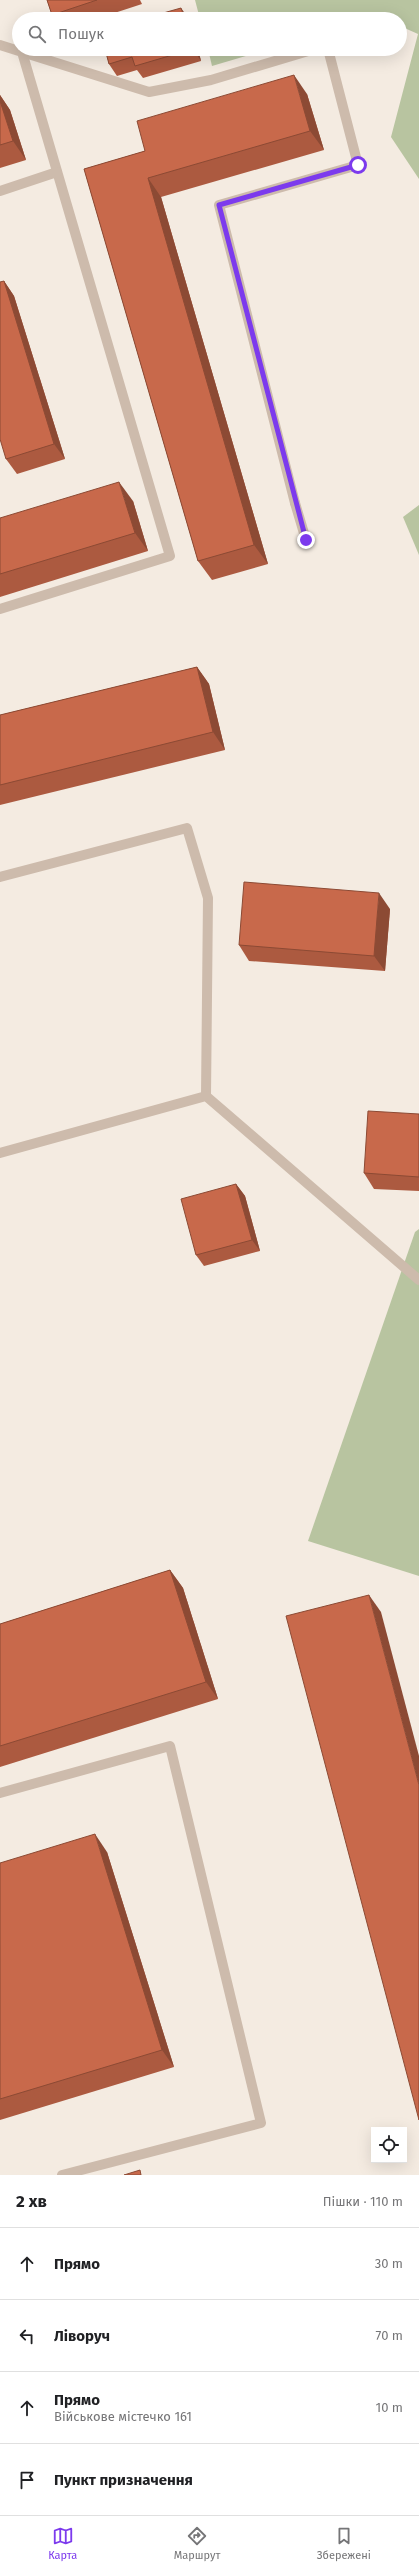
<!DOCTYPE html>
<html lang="uk">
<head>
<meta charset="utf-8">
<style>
  body { margin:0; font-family:"Fira Sans",sans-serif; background:#f2f2f2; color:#202124 }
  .controls { position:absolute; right:12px; bottom:12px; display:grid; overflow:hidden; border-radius:0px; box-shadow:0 4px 16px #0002 }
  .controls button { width:36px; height:36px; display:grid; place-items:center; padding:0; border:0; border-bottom:1px solid #e0e0e0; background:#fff; color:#202124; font:20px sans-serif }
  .stop { position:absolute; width:12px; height:12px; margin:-9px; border:3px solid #7c3aed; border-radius:50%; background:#fff }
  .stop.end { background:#7c3aed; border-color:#fff; box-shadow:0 1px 4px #0008 }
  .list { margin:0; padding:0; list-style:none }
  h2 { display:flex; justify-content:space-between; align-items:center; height:52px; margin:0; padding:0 16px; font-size:17px }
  h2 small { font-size:13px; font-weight:400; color:#757577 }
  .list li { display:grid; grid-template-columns:26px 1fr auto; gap:12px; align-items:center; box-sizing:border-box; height:72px; padding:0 16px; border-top:1px solid #e0e0e0 }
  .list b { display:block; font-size:15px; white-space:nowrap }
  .list p { margin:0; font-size:13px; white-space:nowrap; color:#757577 }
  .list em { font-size:13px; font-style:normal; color:#757577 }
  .icon { flex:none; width:22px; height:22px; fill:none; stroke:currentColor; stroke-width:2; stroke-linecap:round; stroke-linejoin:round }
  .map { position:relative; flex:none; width:419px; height:2175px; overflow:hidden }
  .search { position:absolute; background:#fff; box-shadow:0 4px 16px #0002; left:12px; right:12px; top:12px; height:44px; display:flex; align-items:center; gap:10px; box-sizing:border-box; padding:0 14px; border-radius:22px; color:#757577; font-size:15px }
  .sheet { height:340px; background:#fff }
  nav { display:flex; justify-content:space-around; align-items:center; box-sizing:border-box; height:56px; border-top:1px solid #e0e0e0; background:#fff; font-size:11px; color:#757577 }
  nav a { display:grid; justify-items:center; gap:2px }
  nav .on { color:#7c3aed }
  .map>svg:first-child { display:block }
  .green { fill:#b8c4a0 }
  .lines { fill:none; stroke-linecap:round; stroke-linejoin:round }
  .lane { stroke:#cdbbac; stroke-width:10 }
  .street { stroke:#cdbbac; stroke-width:10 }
  .wall { fill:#ac5a40 }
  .shaded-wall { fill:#8c4a34 }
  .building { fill:#c8694b; stroke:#8c4a34 }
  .route { stroke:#7c3aed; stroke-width:5 }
</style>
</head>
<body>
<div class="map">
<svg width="419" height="2175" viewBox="0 0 419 2175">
  <rect width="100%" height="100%" fill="#f4ebe1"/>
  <g class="green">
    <polygon points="195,0 419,0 419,179 391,137 418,34 400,26 400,19 386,19 379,16 368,19 200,19"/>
    <polygon points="208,49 269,49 212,66"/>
    <polygon points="419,505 419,555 403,517"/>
    <polygon points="419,1229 419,1576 308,1541 415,1232"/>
  </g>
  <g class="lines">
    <g class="lane">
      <polyline points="0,45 22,52 170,556 0,609"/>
      <polyline points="22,52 149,92 211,80 315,49"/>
      <polyline points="0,191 57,172"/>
      <polyline points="295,503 219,205 358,165 328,49"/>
      <polyline points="0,877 187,828 208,898 206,1096"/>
      <polyline points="0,1153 206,1096 419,1280"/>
      <polyline points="0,1793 170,1746 261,2123 62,2175"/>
    </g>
    <polyline class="street" points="295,503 306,540"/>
  </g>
  <g class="wall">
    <polygon points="47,0 140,0 142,4 96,19 55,19 52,15"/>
    <polygon points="105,49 198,49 201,61 143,78 137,70 117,76 109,64"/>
    <polygon points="307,94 324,150 161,197 268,564 212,580 198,561 84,169 145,151"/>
    <polygon points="0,95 10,110 26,160 0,168"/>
    <polygon points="4,281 14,296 65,459 17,474 6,459"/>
    <polygon points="133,501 148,551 0,597 0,518"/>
    <polygon points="197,667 209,684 225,750 0,805 0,715"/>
    <polygon points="390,909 385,971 249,961 239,945"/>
    <polygon points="419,1114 419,1191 374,1189 364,1173"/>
    <polygon points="236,1184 245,1196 260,1251 204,1266 196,1255"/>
    <polygon points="170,1570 183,1588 218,1699 0,1767 0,1624"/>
    <polygon points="107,1852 174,2067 0,2120 0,1863"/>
  </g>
  <g class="shaded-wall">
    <polygon points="181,8 189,19 185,19"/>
    <polygon points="193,49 198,49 201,61"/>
    <polygon points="294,75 307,94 324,150 310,131"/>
    <polygon points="0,95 10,110 26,160 13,141 0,101"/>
    <polygon points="148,178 161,197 268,564 254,545"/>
    <polygon points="4,281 14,296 65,459 54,444"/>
    <polygon points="119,482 133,501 148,551 135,533"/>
    <polygon points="197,667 209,684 225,750 213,732"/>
    <polygon points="379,893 390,909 385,971 374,956"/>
    <polygon points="236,1184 245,1196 260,1251 252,1240"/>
    <polygon points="170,1570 183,1588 218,1699 206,1682"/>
    <polygon points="369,1595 381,1612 419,1756 419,1785"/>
    <polygon points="95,1834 107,1852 174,2067 162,2050"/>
  </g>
  <g class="building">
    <polygon points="47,0 97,0 52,15"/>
    <polygon points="181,8 185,19 142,19"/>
    <polygon points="105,49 193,49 135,66 132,57 109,64"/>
    <polygon points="294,75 310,131 148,178 254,545 198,561 84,169 145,151 137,121"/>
    <polygon points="0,101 13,141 0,145"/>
    <polygon points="4,281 54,444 6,459 0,439 0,282"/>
    <polygon points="119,482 135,533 0,574 0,518"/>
    <polygon points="197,667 213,732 0,785 0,715"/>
    <polygon points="244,882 379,893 374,956 239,945"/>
    <polygon points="368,1111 419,1114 419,1177 364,1173"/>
    <polygon points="236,1184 252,1240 196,1255 181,1199"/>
    <polygon points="170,1570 206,1682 0,1746 0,1624"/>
    <polygon points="369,1595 419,1785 419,2120 286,1616"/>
    <polygon points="95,1834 162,2050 0,2099 0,1863"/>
    <polygon points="140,2170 141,2175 124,2175"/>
  </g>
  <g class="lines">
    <polyline class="route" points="306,540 219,205 358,165"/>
  </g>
</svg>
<div class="controls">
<button><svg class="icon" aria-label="locate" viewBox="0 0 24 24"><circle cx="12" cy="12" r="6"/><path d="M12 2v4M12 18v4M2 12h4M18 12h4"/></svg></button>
</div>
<div class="stop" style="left:358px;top:165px"></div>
<div class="stop end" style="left:306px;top:540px"></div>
<div class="search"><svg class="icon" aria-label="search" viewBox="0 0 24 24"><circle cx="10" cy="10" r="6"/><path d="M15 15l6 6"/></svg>Пошук</div>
</div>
<section class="sheet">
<h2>2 хв<small>Пішки · 110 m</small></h2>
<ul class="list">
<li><svg class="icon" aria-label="ahead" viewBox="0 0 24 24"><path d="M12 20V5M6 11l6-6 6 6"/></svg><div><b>Прямо</b></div><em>30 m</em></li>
<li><svg class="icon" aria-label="left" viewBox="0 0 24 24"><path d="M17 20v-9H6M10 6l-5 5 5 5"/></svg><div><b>Ліворуч</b></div><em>70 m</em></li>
<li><svg class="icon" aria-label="ahead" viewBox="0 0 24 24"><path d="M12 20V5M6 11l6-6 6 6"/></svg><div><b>Прямо</b><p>Військове містечко 161</p></div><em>10 m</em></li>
<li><svg class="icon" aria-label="arrive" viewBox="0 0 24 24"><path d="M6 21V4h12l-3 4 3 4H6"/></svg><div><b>Пункт призначення</b></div></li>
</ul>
</section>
<nav>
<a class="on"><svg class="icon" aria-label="map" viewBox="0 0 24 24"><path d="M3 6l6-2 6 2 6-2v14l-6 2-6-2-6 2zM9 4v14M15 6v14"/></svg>Карта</a>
<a><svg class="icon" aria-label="directions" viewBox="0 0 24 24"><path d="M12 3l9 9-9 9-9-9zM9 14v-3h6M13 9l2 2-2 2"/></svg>Маршрут</a>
<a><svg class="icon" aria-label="saved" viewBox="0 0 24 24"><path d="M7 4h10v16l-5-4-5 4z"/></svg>Збережені</a>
</nav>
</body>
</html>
